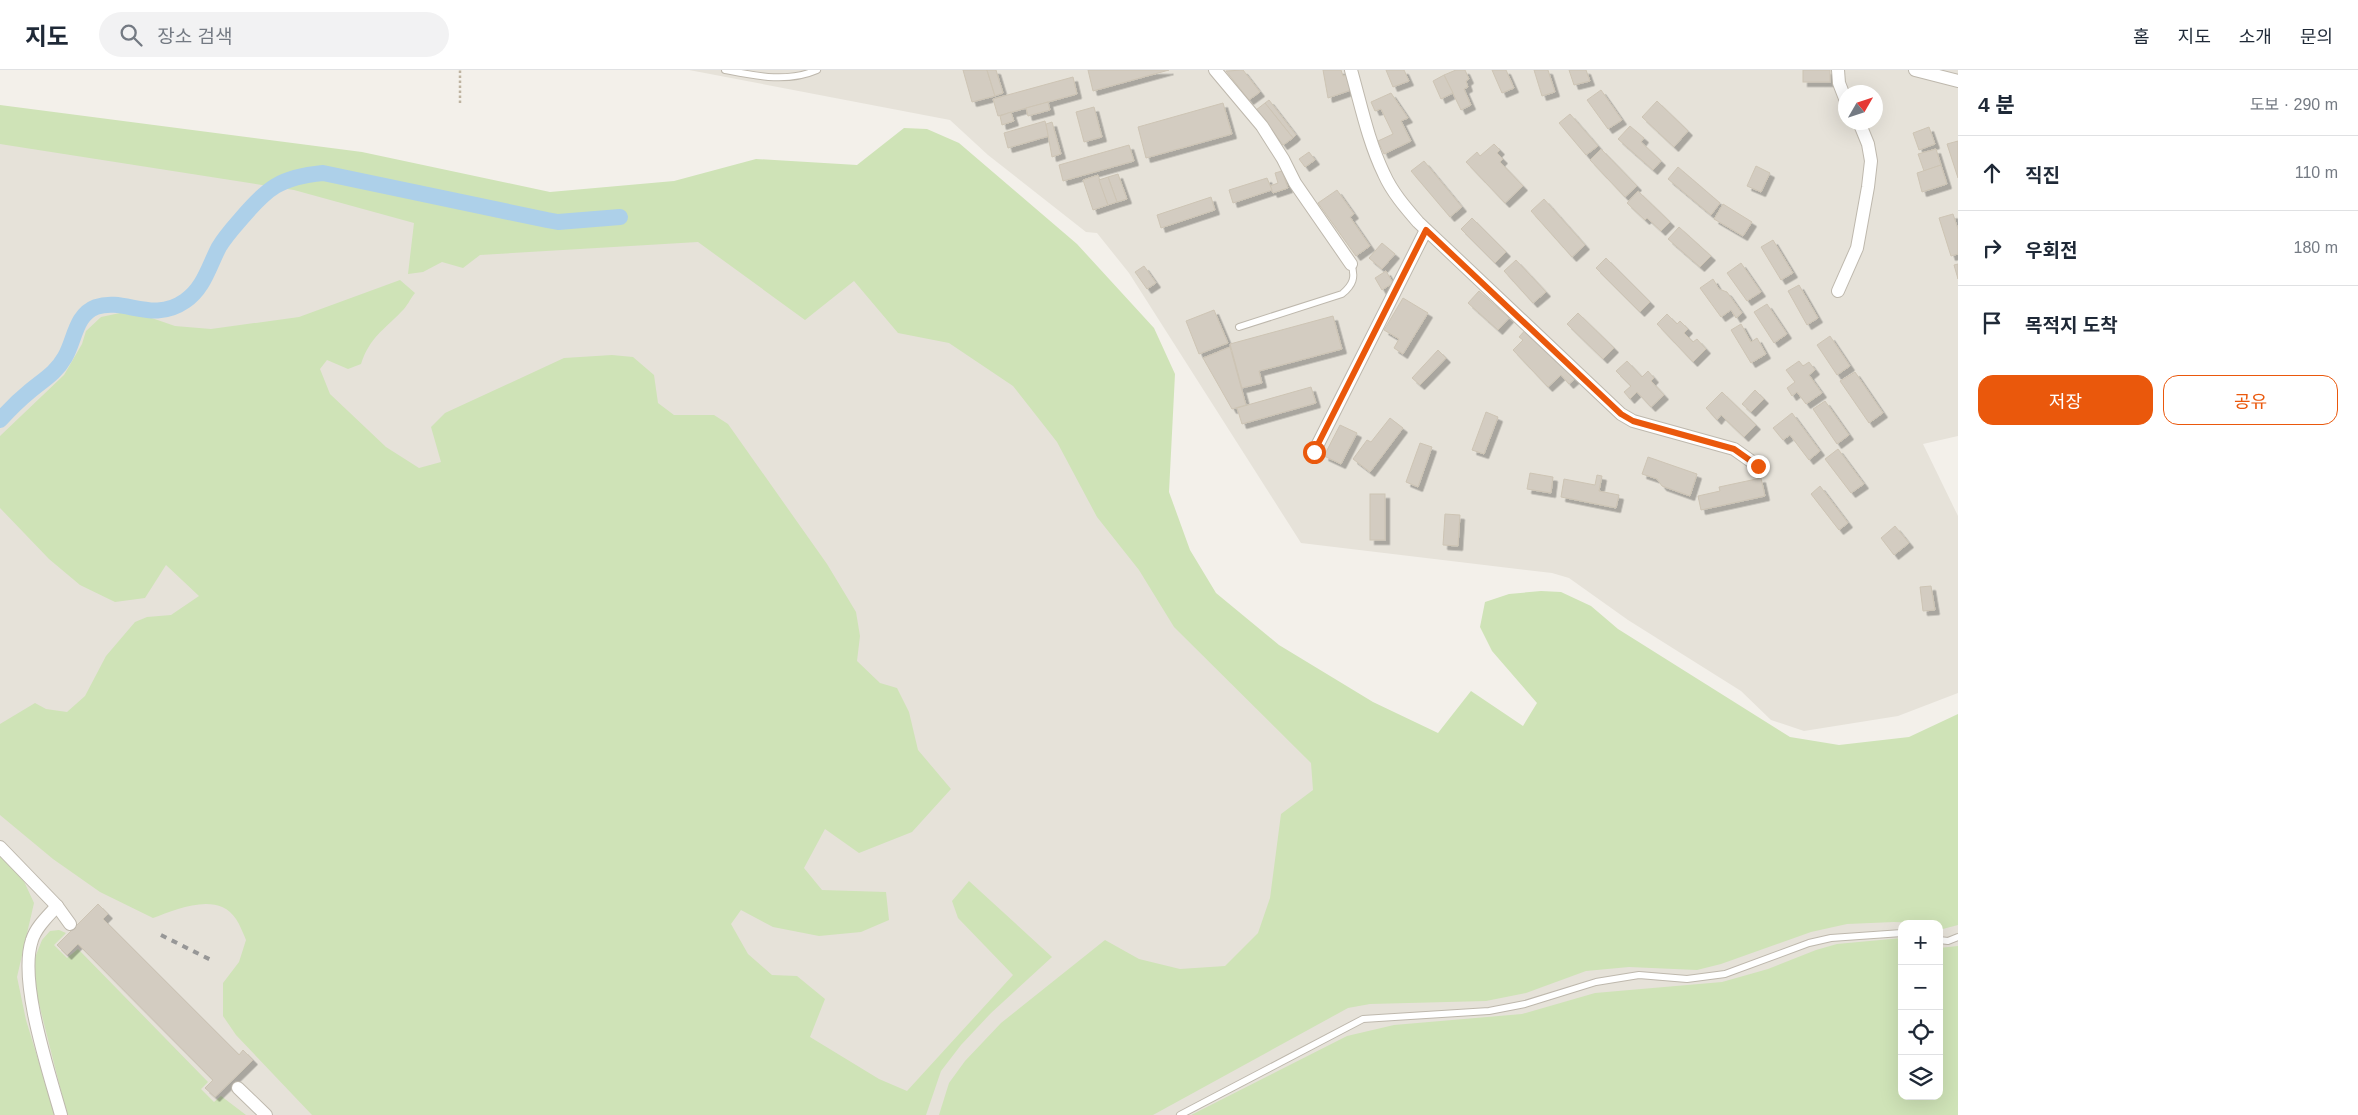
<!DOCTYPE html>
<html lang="ko">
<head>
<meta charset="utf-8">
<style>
  body { margin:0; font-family:Arial,"Noto Sans KR",sans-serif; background:#f2f2f3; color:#1f2937 }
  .controls { position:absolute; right:15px; bottom:15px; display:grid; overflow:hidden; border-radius:10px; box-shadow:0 5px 20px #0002 }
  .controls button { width:45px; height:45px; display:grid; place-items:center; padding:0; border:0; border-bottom:1px solid #e0e1e3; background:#fff; color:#1f2937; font:25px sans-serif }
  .compass { position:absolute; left:1838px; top:15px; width:45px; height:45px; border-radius:50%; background:#fff; box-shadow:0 5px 20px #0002; rotate:51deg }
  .stop { position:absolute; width:15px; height:15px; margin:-11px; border:4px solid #ea580c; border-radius:50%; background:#fff }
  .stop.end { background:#ea580c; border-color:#fff; box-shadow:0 1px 5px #0008 }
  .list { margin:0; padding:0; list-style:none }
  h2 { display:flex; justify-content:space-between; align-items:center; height:65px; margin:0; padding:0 20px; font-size:21px }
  h2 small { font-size:16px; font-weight:400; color:#747a83 }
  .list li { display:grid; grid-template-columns:32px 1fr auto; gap:15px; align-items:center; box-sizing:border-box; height:75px; padding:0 20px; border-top:1px solid #e0e1e3 }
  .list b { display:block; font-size:19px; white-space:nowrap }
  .list em { font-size:16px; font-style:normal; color:#747a83 }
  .actions { display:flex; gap:10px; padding:15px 20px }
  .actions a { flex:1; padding:11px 0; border:1px solid #ea580c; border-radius:15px; text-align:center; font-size:18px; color:#ea580c }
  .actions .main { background:#ea580c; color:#fff }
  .icon { flex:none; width:28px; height:28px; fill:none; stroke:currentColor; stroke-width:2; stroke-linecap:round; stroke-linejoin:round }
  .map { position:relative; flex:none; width:1958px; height:1045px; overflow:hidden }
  header { display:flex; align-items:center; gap:30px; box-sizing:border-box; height:70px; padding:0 25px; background:#fff; border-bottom:1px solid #e0e1e3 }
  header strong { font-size:24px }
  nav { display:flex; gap:28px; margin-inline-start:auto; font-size:18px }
  .search { width:350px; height:45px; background:#f2f2f3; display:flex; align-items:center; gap:12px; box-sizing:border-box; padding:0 18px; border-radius:28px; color:#747a83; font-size:19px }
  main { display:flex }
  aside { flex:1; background:#fff }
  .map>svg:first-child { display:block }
  .residential { fill:#e6e2d9; fill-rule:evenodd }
  .green { fill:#cfe3b7 }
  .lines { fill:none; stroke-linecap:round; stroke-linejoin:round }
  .canal { stroke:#add0e9; stroke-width:16 }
  .building { fill:#d3ccc1; stroke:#cdc4b4; filter:url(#shadow) }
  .lane-casing { stroke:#beb8ad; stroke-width:8 }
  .street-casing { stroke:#beb8ad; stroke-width:14 }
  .path { stroke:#beb3a0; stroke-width:2.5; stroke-dasharray:2.5 2.5; stroke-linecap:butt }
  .lane { stroke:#fff; stroke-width:6 }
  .street { stroke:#fff; stroke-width:12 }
  .rail { stroke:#979797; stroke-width:4; stroke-dasharray:6 6; stroke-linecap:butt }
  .route { stroke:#ea580c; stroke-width:6 }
</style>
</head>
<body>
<header>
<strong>지도</strong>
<div class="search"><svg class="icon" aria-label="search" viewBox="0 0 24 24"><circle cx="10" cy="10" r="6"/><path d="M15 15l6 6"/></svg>장소 검색</div>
<nav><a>홈</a><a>지도</a><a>소개</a><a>문의</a></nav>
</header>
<main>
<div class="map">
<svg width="1958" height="1045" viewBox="0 0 1958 1045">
  <defs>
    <filter id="shadow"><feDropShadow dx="4.5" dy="4.5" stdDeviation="0" flood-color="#0004"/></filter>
  </defs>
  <rect width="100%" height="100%" fill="#f3f0ea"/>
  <g class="residential">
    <path d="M689,0H1958V366L1923,374L1958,446V623L1898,646L1804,661L1771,650L1741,621L1628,550L1569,508L1552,503L1301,473L1129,203L1097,163L1086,162L988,85L950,50ZM1846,22H1876V52H1846Z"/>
    <path d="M0,52L784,160L982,222L1239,578L1489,802L1958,709V1045H0ZM1902,854H1939V1026H1902Z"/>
  </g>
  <g class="green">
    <polygon points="0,35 362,82 550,122 674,111 756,89 857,95 904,58 927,59 959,73 1077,174 1154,258 1175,304 1169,422 1190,480 1216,523 1279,575 1373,632 1438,663 1471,621 1523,656 1537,633 1492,581 1480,557 1485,532 1509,524 1541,521 1561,522 1591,536 1618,559 1790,667 1839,675 1909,667 1958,644 1958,855 1939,860 1939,854 1894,852 1847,854 1811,862 1721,894 1697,900 1629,897 1586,901 1526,923 1486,931 1370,934 1348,938 1153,1045 939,1045 949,1013 965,991 1001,953 1105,870 1139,889 1180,899 1225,896 1258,863 1270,828 1281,744 1313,720 1311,693 1174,557 1139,500 1097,447 1057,372 1013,316 949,273 898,263 854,211 805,250 698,172 480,185 463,198 442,192 423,202 408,204 414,153 294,120 0,74"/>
    <path d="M400,210L415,223C410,229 407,237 401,242C383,261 370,267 361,294L348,299L327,290L320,299L330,324L386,377L419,398L441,392L431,357L445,343L564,288L612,285L633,287L654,305L658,333L674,345H714L728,354L827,494L856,542L860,566L857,591L880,613L897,618L909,642L918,680L951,719L912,762L859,783L825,759L804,798L822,820L886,822L889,850L861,862L819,866L773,857L741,840L731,854L748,884L772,905L797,906L825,929L810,967L879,1009L907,1021L1013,905L958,848L952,831L969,811L1052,887L991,943L961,975L941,1001L926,1045H312L236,965L223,946V913L239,892L246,870C243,863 240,855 236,849C218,821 177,839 153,848L100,822L53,789L0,745V654L35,633L46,639L67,642L85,626L106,586L135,552L147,547L171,545L199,526L166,495L145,528L115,532L80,515L49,489L0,438V366L64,305L82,274L86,261L101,247L120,243L140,244L175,256L211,259L299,247Z"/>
    <polygon points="0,783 22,807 34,833 17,907 26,950 55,1045 0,1045"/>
    <polygon points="59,860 66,863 54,875 67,888 78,879 208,1012 201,1019 214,1032 221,1026 246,1045 67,1045 35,918 34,890 42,870 50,861"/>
    <polygon points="1902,868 1902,1026 1939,1026 1939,878 1958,876 1958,1045 1191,1045 1347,966 1394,955 1522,944 1595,923 1722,912 1768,899 1816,880 1837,874"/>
  </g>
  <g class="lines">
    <path class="canal" d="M0,350C9,340 19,330 30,321C43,310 56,303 65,287C75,270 75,245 96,237C125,227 152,254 185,231C204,218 209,196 219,177C225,167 233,158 240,150C267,118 280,107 323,103L547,150L558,152L620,147"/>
  </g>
  <g class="building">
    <polygon points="963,0 987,0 995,26 972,32"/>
    <polygon points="987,0 996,0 1003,23 995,26"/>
    <polygon points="1088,0 1169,0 1093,21"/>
    <polygon points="1243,0 1260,22 1249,30 1226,1"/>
    <polygon points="1323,0 1341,0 1343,6 1347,5 1351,20 1328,28"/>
    <polygon points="1386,0 1404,0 1409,11 1393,17"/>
    <polygon points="1456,0 1465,0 1469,9 1466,11 1468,17 1464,19 1471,35 1461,40 1444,5"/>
    <polygon points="1492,0 1506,0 1514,18 1502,23"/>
    <polygon points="1534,0 1548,0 1555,22 1542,26"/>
    <polygon points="1569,0 1586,0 1590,11 1574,15"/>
    <rect x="1803" y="0" width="27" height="12"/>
    <polygon points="1444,5 1453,23 1441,29 1433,11"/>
    <polygon points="1073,7 1077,24 998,46 993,29"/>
    <polygon points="1601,20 1622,50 1608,59 1587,30"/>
    <polygon points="1391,23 1408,48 1401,51 1411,71 1384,84 1378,71 1393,64 1381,39 1375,41 1371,32"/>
    <polygon points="1269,30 1296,65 1293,68 1265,33"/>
    <polygon points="1657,31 1688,61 1674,77 1642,47"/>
    <polygon points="1048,32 1050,40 1028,46 1026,38"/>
    <polygon points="1223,33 1232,64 1146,88 1138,57"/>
    <polygon points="1265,33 1293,68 1283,75 1256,40"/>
    <polygon points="1094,37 1102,67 1084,72 1076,42"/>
    <polygon points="1011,42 1014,51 1002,55 1000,46"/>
    <polygon points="1570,44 1598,76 1586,85 1559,53"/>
    <polygon points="1045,51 1049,66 1008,78 1004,63"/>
    <polygon points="1052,52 1061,84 1052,87 1046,54"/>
    <polygon points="1630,56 1644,68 1641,72 1661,91 1653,100 1618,69"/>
    <polygon points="1929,57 1935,74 1919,80 1913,63"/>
    <polygon points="1958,71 1958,108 1947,74"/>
    <polygon points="1494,74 1500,80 1497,83 1503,89 1500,92 1523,116 1505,133 1466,92 1477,82 1480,86"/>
    <polygon points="1129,75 1134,91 1063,111 1059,95"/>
    <polygon points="1601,79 1637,116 1625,127 1590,90"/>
    <polygon points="1936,79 1941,95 1924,101 1918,84"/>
    <polygon points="1309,82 1315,90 1305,97 1299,89"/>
    <polygon points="1424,91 1462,137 1450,147 1411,101"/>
    <polygon points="1941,95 1947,114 1922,122 1917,103"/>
    <polygon points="1756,96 1770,103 1761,122 1747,116"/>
    <polygon points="1678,97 1720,133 1711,145 1668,109"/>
    <polygon points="1282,101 1288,118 1273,123 1270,116 1278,113 1275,103"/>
    <polygon points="1118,104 1127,129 1117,132 1108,107"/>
    <polygon points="1098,105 1108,135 1093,140 1083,110"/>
    <polygon points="1108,107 1117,132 1108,135 1099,110"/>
    <polygon points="1267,108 1272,120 1233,133 1229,120"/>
    <polygon points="1337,120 1354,144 1350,147 1370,176 1356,186 1318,133"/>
    <polygon points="1638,121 1670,152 1661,161 1647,148 1645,150 1627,133"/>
    <polygon points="1211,127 1215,140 1161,158 1157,145"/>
    <polygon points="1544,129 1585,175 1572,187 1531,141"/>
    <polygon points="1723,134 1752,152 1743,166 1714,149"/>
    <polygon points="1953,144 1958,159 1958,184 1951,186 1939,148"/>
    <polygon points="1472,148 1506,182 1495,193 1461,159"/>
    <polygon points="1679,157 1711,186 1700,197 1668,169"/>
    <polygon points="1773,170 1793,203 1781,210 1761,177"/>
    <polygon points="1382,173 1395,184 1382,199 1369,188"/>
    <polygon points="1606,188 1650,232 1640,242 1596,198"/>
    <polygon points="1516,190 1546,222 1533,233 1504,201"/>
    <polygon points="1741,193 1761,222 1747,231 1727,203"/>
    <polygon points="1958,194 1958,209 1954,195"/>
    <polygon points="1144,196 1156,213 1147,219 1135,202"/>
    <polygon points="1386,201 1393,213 1382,220 1375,208"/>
    <polygon points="1713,209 1719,219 1727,222 1742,243 1736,248 1731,240 1721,247 1700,218"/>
    <polygon points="1799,215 1818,248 1807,255 1788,221"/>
    <polygon points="1479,221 1509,248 1498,260 1468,233"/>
    <polygon points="1403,228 1428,243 1403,284 1394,278 1399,269 1384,260"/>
    <polygon points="1767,234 1787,264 1774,273 1754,242"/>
    <polygon points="1214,240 1228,273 1199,284 1186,251"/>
    <polygon points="1578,243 1614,278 1603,289 1567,254"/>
    <polygon points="1667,244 1677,254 1680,251 1688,259 1684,263 1693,272 1697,269 1706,279 1693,292 1657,254"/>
    <polygon points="1333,246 1342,279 1259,301 1262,313 1242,318 1230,274"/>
    <polygon points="1741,254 1751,272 1757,268 1766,284 1751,293 1731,260"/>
    <polygon points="1528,257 1554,289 1557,286 1578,306 1569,314 1561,305 1548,317 1513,280 1523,270 1519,267"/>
    <polygon points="1830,266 1850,296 1837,305 1817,275"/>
    <polygon points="1230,277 1246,335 1232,339 1203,288"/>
    <polygon points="1438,280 1446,288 1420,315 1412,308"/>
    <polygon points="1627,291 1642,307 1648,301 1654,308 1651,311 1664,325 1651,337 1637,322 1630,329 1624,322 1631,316 1616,301"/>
    <polygon points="1799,291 1803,296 1809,292 1815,300 1809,305 1822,323 1806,334 1797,322 1792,326 1787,318 1795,312 1786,300"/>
    <polygon points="1855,302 1883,343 1869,353 1840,311"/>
    <polygon points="1311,317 1316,333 1242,354 1237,338"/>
    <polygon points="1755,320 1764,329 1751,342 1742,334"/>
    <polygon points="1722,322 1756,355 1744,367 1721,345 1717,350 1706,338"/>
    <polygon points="1825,331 1849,365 1837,374 1813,339"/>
    <polygon points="1486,342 1498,347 1484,384 1472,380"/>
    <polygon points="1792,343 1820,381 1809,390 1790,365 1783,370 1773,358"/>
    <polygon points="1390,348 1403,358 1370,402 1353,389 1367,370 1371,372"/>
    <polygon points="1340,355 1357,363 1341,394 1324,386"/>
    <polygon points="1420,373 1432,377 1418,417 1406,412"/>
    <polygon points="1838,379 1864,414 1851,423 1825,389"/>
    <polygon points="1648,387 1697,404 1690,426 1662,416 1657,409 1642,404"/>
    <polygon points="1530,403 1553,407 1551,423 1527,419"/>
    <polygon points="1597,405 1602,406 1599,421 1619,425 1616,438 1561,427 1564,409 1595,415"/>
    <polygon points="1761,408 1765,426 1701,440 1698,426 1720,421 1719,417"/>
    <polygon points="1820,416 1848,453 1839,460 1811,424"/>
    <rect x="1370" y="424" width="15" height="46"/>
    <polygon points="1445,444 1460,445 1458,476 1443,475"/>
    <polygon points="1895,456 1909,473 1894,485 1881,468"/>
    <polygon points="1931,516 1935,540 1923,541 1920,517"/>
    <polygon points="98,834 108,844 103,849 239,985 243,980 253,990 215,1027 205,1018 213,1010 78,874 67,885 57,875"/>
  </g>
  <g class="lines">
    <defs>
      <g id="lane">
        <path d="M725,0C756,6 787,13 817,0"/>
        <path d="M1239,257L1342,224C1353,215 1356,207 1351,194"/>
        <polyline points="1939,870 1948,871 1958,867"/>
        <polyline points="1180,1045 1363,949 1489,941 1525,934 1596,912 1639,905 1687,909 1725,904 1809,873 1831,868 1902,863"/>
      </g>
      <g id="street">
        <polyline points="1215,0 1262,56 1283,89 1295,113 1351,194"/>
        <path d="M1351,0C1361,35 1368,71 1384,104C1392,122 1405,137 1418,152L1621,344L1633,351L1734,379L1758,396"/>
        <polyline points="1838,0 1839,13 1846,31"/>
        <polyline points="1915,0 1958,11"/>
        <polyline points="1838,221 1857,178 1868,117 1871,91 1868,74 1859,52"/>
        <polyline points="1314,382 1426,160"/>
        <polyline points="0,777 57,836 70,854"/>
        <path d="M57,836C48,846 36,857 32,870C18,911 49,1002 61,1045"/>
        <polyline points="238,1018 266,1045"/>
      </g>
    </defs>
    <use href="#lane" class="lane-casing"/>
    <use href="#street" class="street-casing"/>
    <polyline class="path" points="460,33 460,0"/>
    <use href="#lane" class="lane"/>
    <use href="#street" class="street"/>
    <polyline class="rail" points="161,865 213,891"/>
  </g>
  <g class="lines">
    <polyline class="route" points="1314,382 1426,160 1621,344 1633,351 1734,379 1758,396"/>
  </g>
</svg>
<div class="controls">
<button>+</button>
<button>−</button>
<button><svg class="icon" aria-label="locate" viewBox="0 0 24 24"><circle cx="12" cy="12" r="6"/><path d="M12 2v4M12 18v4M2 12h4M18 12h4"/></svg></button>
<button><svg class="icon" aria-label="layers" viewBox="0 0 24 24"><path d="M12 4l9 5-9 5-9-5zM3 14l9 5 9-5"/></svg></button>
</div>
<svg class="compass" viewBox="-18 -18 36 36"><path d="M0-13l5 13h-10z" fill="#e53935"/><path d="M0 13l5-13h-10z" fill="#747a83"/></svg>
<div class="stop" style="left:1314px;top:382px"></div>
<div class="stop end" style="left:1758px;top:396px"></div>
</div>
<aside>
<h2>4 분<small>도보 · 290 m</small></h2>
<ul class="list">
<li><svg class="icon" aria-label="ahead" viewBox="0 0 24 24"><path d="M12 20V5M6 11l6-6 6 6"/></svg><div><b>직진</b></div><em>110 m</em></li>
<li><svg class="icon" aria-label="right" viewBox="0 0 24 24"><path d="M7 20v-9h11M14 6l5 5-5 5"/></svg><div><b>우회전</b></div><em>180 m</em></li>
<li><svg class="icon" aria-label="arrive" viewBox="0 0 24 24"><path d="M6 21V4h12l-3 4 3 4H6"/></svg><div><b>목적지 도착</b></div></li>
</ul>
<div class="actions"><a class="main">저장</a><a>공유</a></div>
</aside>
</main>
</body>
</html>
